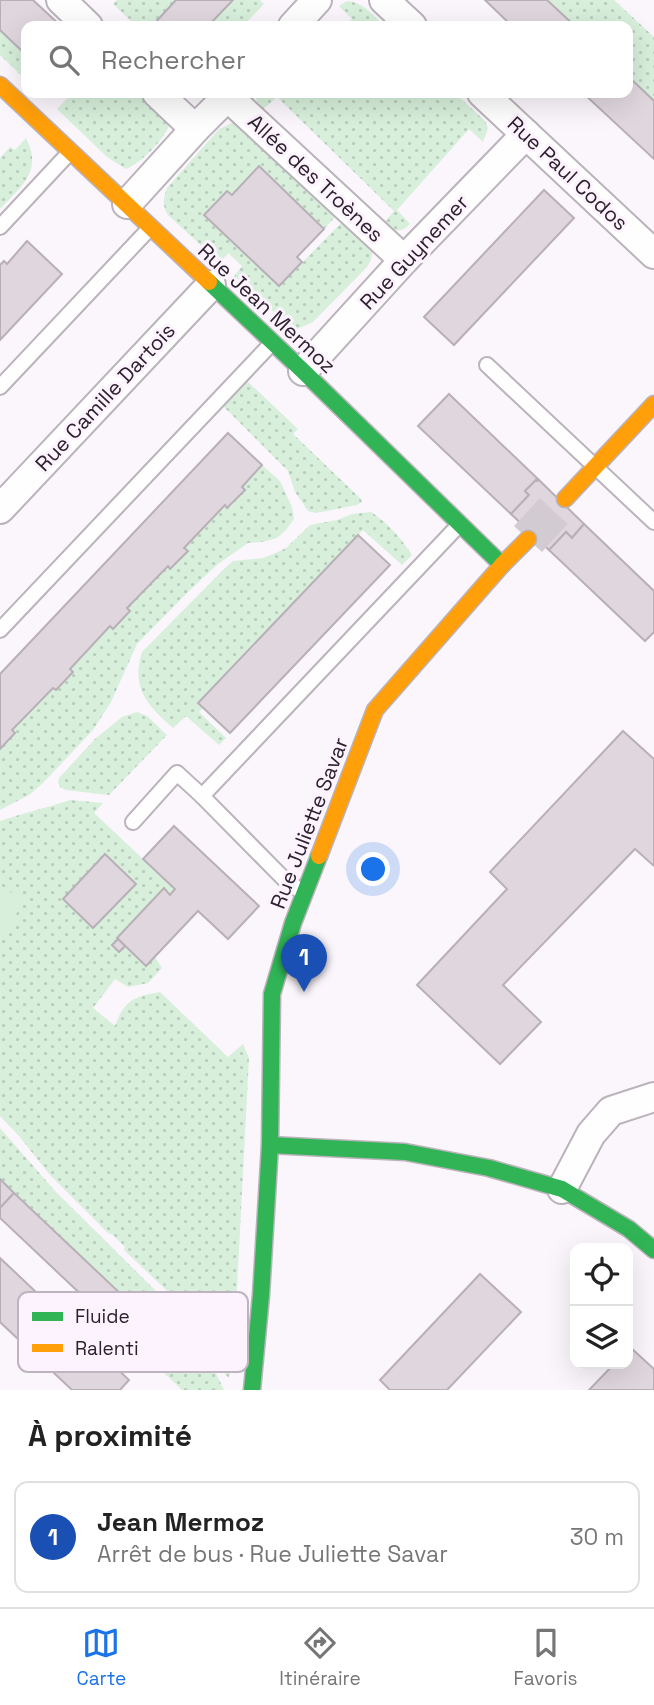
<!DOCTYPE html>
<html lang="fr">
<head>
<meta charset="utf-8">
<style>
  body { margin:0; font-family:"Space Grotesk",sans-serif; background:#f6f6f6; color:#222 }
  .controls { position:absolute; right:21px; bottom:21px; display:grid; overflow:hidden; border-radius:14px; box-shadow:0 7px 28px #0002 }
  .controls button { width:63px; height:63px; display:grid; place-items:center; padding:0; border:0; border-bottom:2px solid #e0e0e0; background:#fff; color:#222; font:35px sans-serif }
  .you { position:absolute; left:374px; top:870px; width:24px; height:24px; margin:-18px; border:5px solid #fff; border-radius:50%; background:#1a73e8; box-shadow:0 0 0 10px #1a73e833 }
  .badge { display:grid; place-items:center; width:46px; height:46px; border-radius:50%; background:#1a73e8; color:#fff; font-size:23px; font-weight:700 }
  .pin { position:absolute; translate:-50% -58px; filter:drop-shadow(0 2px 4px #0008) }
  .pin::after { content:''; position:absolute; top:37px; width:24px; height:21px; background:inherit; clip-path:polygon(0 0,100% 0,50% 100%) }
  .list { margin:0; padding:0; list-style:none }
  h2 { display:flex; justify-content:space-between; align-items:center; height:91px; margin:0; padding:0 28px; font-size:30px }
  h2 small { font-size:23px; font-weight:400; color:#767676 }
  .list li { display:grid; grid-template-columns:46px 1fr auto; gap:21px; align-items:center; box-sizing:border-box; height:112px; margin:0 14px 14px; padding:0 14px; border:2px solid #e0e0e0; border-radius:14px }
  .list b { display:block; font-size:26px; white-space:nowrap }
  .list p { margin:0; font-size:23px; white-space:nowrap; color:#767676 }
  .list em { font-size:23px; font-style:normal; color:#767676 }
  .icon { flex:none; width:38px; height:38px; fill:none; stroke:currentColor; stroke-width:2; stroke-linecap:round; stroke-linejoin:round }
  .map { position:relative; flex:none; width:654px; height:1390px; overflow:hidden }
  .search { position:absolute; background:#fff; box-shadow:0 7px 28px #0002; left:21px; right:21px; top:21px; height:77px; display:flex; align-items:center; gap:18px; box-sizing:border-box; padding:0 24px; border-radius:14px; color:#767676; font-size:26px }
  .sheet { height:217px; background:#fff }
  nav { display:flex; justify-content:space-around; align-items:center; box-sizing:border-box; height:98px; border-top:2px solid #e0e0e0; background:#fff; font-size:19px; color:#767676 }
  nav a { display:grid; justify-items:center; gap:4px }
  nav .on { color:#1a73e8 }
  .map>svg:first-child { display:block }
  .grass { fill:url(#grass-dots) }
  .pitch { fill:#d7efdb }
  .building { fill:#e0d7de; stroke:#b8b0b6; stroke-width:2 }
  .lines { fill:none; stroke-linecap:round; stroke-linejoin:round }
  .secondary-tunnel { stroke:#d2ccd2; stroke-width:38; stroke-dasharray:38 19; stroke-linecap:butt }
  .lane-casing { stroke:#bbb3bb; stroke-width:18 }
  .street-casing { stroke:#bbb3bb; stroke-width:32 }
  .fast-casing { stroke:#bbb3bb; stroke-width:19 }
  .slow-casing { stroke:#bbb3bb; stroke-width:19 }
  .lane { stroke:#fefefe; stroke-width:14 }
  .street { stroke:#fefefe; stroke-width:28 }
  .fast { stroke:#30b455; stroke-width:16 }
  .slow { stroke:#ff9f0a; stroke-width:16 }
  .labels { text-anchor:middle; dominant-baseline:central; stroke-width:6; stroke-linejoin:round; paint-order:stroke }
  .street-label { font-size:21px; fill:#2c222d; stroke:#fdf3fe }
  .key { fill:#fdf3fe; stroke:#beb4bf; stroke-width:2 }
  .key-label { font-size:19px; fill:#2c222d }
</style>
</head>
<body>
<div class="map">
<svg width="654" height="1390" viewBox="0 0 654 1390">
  <defs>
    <pattern id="grass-dots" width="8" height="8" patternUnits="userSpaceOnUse" patternTransform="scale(1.75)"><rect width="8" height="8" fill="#d7efdb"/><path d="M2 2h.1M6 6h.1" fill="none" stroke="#b9cdbc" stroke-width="1.8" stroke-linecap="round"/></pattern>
  </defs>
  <rect width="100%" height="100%" fill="#fbf6fb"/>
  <g class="grass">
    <polygon points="117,0 176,0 152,26 128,26 132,22 113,4"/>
    <polygon points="233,0 260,0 264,4 243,26 208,26"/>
    <polygon points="547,0 614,0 654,37 654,101 628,76 628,26 575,26"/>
    <path d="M347,1C363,2 373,15 385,26H345L352,19L339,6Z"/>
    <polygon points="0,30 26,55 26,80 0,55"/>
    <path d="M72,93H142L163,113L170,123C166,138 141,163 126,169L107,157L57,109Z"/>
    <path d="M255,93H276L278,94L280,93H455L485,121L488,128L483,142L469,129L397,210L410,224C401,234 392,231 382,225L394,211L277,97L262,110L256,99Z"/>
    <path d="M232,123H237L337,215L324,229L259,167L232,195L227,191L279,286L343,221C349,227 370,243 372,251C373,256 370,263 367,267L313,322L295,330L289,326L234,276L242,266L228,253L220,263L168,215C162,205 163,199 167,188L219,129Z"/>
    <path d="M26,138C43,171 22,186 0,209V158L10,147L15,150Z"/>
    <polygon points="247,381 298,429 293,434 361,499 362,502 357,505 316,513 308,511 295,492 288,471 223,406"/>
    <polygon points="262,465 280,481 292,507 294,519 286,530 277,538 262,542 248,543 218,564 190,590 137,644 111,702 93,730 42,784 29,795 0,810 0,749 15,733 12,730 53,688 56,690 70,669 110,626 113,628 127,608 168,566 170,568 187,551 184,548 225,505 228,508 245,490 242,487"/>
    <path d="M371,512C388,523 401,538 412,555L402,565L363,530L358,535L198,703L203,708L199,712L226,738L219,745L186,716L173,728C147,705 131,688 142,652L224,569L233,561L263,558L278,552L286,548L310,525L337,520L352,514Z"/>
    <polygon points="137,712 147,716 167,735 109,795 66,790 60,787 58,782 59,778 95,739 122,717"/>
    <path d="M70,800L103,803L94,813L175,889L170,895L163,889L112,945L119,952L125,946L146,966L155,957L162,968L148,983L128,987L115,979L93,1008L115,1026C124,1001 134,996 160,992L228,1057L243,1044L249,1058L237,1287L232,1360L229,1378L226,1375L208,1343L180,1303L124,1250L125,1247L113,1235L108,1233L50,1175L19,1136L0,1116V821C23,813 47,808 70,800Z"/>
    <polygon points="0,1128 55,1191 173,1308 205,1351 224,1390 182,1390 141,1351 160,1330 0,1179"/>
  </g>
  <polygon class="pitch" points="0,885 22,899 8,937 0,933"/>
  <g class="building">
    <polygon points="0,0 33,0 61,26 26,26 26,55 0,30"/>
    <polygon points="176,0 233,0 208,26 152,26"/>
    <polygon points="485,0 547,0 575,26 512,26"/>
    <polygon points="628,76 654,101 654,159 583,93 628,93"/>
    <polygon points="259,166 324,229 297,257 302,262 279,286 204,215 227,191 232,195"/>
    <polygon points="544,190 574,218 454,345 424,317"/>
    <polygon points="27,241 62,274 0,340 0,265 4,261 7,264"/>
    <polygon points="449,394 539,480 537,481 536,480 525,491 529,495 511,514 418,426"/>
    <polygon points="228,433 262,465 242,487 245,490 227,508 225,505 184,548 188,551 170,569 168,566 127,608 130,611 113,629 110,626 70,669 73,672 56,690 53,688 12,730 15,733 0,749 0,674"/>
    <polygon points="536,480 537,481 539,480 584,524 572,538 566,532 549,550 511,514 529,495 525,491"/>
    <polygon points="584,524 654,591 654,632 645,641 549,550 566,532 572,538"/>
    <polygon points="358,535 390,565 230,733 198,703"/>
    <polygon points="623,731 654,759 654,866 635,849 503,985 541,1022 500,1064 417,985 507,889 490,872"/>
    <polygon points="174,826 259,906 228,939 198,911 146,966 117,938 164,888 170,895 175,889 143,859"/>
    <polygon points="105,854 136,884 93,928 63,899"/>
    <polygon points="118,939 125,946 119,952 112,945"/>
    <polygon points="0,1179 14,1193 0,1208"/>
    <polygon points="14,1193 160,1331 141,1351 0,1218 0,1208"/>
    <polygon points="0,1258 129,1380 120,1390 72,1390 0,1322"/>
    <polygon points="480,1274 521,1312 447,1390 390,1390 380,1380"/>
    <polygon points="630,1347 654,1369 654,1390 589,1390 614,1364 628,1364 628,1349"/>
  </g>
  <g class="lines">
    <polyline class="secondary-tunnel" points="528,539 565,499"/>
    <defs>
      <g id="lane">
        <polyline points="0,227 70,152"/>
        <polyline points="487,365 654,522"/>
        <polyline points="0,387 150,228"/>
        <polyline points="0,630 271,344"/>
        <polyline points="133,822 177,773 202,796"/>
        <polyline points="302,892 283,878 202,796 459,525"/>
      </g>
      <g id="street">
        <polyline points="61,0 88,26"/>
        <polyline points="384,0 412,26"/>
        <polyline points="293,26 317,0"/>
        <polyline points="157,93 195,129"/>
        <polyline points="482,93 654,254"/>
        <polyline points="228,97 404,260"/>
        <polyline points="127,204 195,129 231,93"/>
        <polyline points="303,371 404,260 526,134"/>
        <polyline points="0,509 211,285"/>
        <polyline points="562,1189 591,1134 611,1111 654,1097"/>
      </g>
      <g id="fast">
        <polyline points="209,282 303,371 502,565"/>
        <polyline points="270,1145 405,1152 489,1168 562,1189 629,1229 654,1250"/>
        <polyline points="252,1390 261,1295 270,1145 272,994 293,923 319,856"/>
      </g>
      <g id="slow">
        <polyline points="0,85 209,282"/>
        <polyline points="565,499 654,404"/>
        <polyline points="319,856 375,710 502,565 528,539"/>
      </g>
    </defs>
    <use href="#lane" class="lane-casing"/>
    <use href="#street" class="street-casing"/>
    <use href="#fast" class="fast-casing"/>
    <use href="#slow" class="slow-casing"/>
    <use href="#lane" class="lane"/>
    <use href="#street" class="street"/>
    <use href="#fast" class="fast"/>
    <use href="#slow" class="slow"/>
  </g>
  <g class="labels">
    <g class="street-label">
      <text transform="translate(568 173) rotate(43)">Rue Paul Codos</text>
      <text transform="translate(316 178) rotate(43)">Allée des Troènes</text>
      <text transform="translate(414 252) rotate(-47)">Rue Guynemer</text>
      <text transform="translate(267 308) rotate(43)">Rue Jean Mermoz</text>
      <text transform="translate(105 397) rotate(-47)">Rue Camille Dartois</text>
      <text transform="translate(309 823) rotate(-69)">Rue Juliette Savar</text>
    </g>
  </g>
  <rect x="18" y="1292" width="230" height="80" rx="10" class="key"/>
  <rect x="32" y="1312" width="31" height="9" fill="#30b455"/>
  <rect x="32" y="1344" width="31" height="8" fill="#ff9f0a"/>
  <g class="key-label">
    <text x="75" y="1323">Fluide</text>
    <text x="75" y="1355">Ralenti</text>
  </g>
</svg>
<div class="controls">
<button><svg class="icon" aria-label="locate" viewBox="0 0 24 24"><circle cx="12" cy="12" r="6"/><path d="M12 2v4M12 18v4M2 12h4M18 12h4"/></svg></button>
<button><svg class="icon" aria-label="layers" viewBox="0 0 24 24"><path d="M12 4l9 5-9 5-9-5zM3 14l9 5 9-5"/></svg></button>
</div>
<div class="you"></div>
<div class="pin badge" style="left:304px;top:992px;background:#1a4fb4">1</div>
<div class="search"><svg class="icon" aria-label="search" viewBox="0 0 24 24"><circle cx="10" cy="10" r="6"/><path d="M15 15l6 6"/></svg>Rechercher</div>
</div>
<section class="sheet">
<h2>À proximité<small></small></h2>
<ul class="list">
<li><span class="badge" style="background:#1a4fb4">1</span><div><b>Jean Mermoz</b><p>Arrêt de bus · Rue Juliette Savar</p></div><em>30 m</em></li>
</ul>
</section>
<nav>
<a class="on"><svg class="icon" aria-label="map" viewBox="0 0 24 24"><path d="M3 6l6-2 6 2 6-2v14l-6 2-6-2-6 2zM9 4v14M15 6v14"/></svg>Carte</a>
<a><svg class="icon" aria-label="directions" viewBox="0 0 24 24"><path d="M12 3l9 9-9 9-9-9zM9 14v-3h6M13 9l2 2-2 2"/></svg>Itinéraire</a>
<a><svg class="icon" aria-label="saved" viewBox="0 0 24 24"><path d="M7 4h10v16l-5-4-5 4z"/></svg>Favoris</a>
</nav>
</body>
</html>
